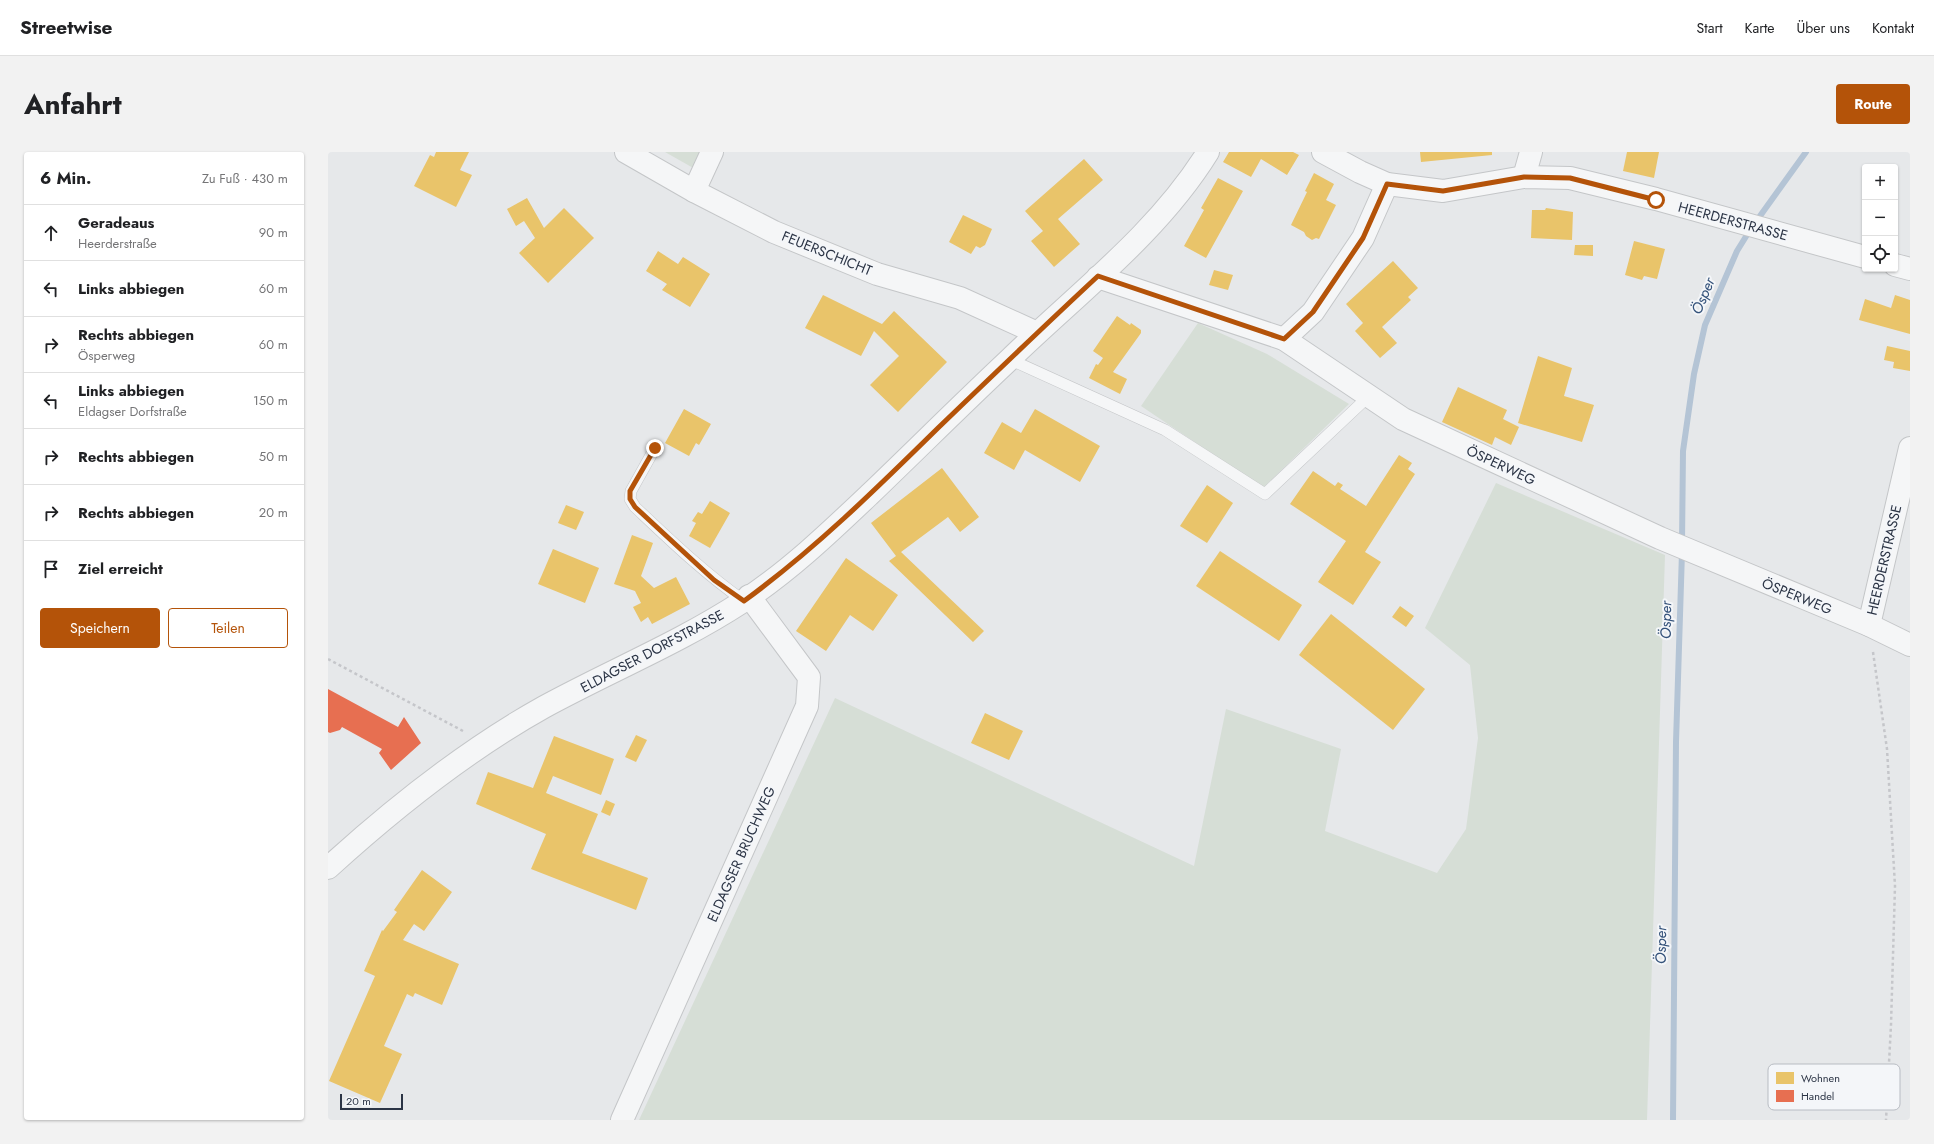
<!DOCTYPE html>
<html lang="de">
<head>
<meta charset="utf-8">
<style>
  body { margin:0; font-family:Jost,sans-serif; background:#f2f2f2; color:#202124 }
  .controls { position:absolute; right:12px; top:12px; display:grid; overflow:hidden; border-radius:4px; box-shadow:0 1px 3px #0004 }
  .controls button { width:36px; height:36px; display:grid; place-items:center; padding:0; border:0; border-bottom:1px solid #e0e0e0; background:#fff; color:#202124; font:20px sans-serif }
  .scale { position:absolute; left:12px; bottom:10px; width:63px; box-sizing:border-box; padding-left:4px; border:2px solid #2b3445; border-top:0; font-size:11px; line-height:14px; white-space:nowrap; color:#2b3445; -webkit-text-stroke:3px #f4f6f9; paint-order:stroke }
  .stop { position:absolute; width:12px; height:12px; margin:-9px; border:3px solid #b45309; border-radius:50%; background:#fff }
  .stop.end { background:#b45309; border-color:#fff; box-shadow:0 1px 4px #0008 }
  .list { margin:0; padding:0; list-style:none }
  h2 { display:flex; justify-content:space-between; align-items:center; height:52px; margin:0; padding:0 16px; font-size:17px }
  h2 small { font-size:13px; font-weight:400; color:#757577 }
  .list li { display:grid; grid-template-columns:26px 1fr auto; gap:12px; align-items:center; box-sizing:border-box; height:56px; padding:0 16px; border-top:1px solid #e0e0e0 }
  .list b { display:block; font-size:15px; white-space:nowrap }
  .list p { margin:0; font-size:13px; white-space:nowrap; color:#757577 }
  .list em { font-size:13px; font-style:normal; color:#757577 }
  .actions { display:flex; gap:8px; padding:12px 16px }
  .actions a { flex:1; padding:9px 0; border:1px solid #b45309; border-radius:4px; text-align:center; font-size:14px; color:#b45309 }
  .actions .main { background:#b45309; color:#fff }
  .icon { flex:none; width:22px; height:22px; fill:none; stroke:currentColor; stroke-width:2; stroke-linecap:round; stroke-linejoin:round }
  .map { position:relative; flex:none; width:1582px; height:968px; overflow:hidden; border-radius:4px }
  header { display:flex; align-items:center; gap:24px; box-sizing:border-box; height:56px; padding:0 20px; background:#fff; border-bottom:1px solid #e0e0e0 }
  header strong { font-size:19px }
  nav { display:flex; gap:22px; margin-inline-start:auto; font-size:14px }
  .intro { display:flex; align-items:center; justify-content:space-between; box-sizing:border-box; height:96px; padding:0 24px }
  h1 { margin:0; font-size:28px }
  .button { padding:10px 18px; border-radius:4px; background:#b45309; color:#fff; font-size:14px; font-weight:700 }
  main { display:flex; gap:24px; padding:0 24px }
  aside { flex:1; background:#fff; border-radius:4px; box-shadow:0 1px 3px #0004 }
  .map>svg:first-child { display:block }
  .green { fill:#d6ded6 }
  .homes { fill:#e9c46a }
  .shops { fill:#e76f51 }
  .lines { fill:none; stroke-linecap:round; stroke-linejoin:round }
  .stream { stroke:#b4c4d5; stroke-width:6 }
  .service-casing { stroke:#c4c6c8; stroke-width:12 }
  .minor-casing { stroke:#c4c6c8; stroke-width:24 }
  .tertiary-casing { stroke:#c4c6c8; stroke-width:24 }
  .path { stroke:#c5c6ca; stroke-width:2.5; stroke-dasharray:3 3; stroke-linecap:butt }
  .service { stroke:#f5f6f7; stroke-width:11 }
  .minor { stroke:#f5f6f7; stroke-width:22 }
  .tertiary { stroke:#f5f6f7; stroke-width:22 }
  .route { stroke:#b45309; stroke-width:5 }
  .labels { text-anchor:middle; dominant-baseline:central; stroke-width:4; stroke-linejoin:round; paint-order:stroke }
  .street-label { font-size:14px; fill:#2b3445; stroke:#f4f6f9 }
  .water-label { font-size:15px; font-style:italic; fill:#34527a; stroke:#f4f6f9 }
  .key { fill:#f4f6f9; stroke:#b8bcc3; stroke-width:1 }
  .key-label { font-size:11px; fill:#2b3445 }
</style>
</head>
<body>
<header>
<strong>Streetwise</strong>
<nav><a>Start</a><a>Karte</a><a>Über uns</a><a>Kontakt</a></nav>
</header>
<div class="intro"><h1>Anfahrt</h1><a class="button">Route</a></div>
<main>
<aside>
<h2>6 Min.<small>Zu Fuß · 430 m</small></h2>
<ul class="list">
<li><svg class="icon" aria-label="ahead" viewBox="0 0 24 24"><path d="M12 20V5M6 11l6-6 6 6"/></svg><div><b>Geradeaus</b><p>Heerderstraße</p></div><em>90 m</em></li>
<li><svg class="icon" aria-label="left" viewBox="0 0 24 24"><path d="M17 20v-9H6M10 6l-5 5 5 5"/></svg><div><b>Links abbiegen</b></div><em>60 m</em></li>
<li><svg class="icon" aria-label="right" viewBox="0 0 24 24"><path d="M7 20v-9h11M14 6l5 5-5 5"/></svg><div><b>Rechts abbiegen</b><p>Ösperweg</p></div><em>60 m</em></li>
<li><svg class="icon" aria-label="left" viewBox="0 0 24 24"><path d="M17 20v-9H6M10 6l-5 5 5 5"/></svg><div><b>Links abbiegen</b><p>Eldagser Dorfstraße</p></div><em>150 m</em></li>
<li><svg class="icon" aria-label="right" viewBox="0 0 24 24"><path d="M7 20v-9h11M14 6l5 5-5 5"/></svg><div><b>Rechts abbiegen</b></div><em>50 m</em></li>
<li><svg class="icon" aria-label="right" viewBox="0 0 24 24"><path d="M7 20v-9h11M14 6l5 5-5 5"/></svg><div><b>Rechts abbiegen</b></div><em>20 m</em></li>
<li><svg class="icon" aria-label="arrive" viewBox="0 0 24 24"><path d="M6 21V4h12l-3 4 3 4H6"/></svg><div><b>Ziel erreicht</b></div></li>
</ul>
<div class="actions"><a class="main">Speichern</a><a>Teilen</a></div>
</aside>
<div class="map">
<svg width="1582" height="968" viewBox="0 0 1582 968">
  <rect width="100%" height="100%" fill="#e6e8ea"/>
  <g class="green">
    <polygon points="337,0 376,0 367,17"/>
    <polygon points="870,171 939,202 1021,252 935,336 813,254"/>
    <polygon points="1168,331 1337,403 1319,968 311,968 507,546 866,714 898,557 1013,597 997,679 1109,721 1138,677 1150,586 1142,513 1097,476"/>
  </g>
  <g class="homes">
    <polygon points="108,0 141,0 132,18 144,23 128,55 86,34 102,3 106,5"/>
    <polygon points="901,0 965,0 971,3 959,23 933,7 923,25 895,10"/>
    <polygon points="1092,0 1164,0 1164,3 1093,10"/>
    <polygon points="1299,0 1331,0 1326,26 1295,19"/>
    <polygon points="756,7 775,28 730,67 752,92 726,115 703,89 715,79 697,59"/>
    <polygon points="986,21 1006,32 998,48 1008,53 991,87 988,86 984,88 978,84 976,80 963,73 979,40 977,39"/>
    <polygon points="890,26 915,39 878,106 856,94 876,58 873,56"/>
    <polygon points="199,46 216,76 236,56 266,86 220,131 191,101 207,86 196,69 188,74 179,57"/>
    <polygon points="1218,56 1245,60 1244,88 1203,86 1204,58 1217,58"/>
    <polygon points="635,63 664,77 657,93 652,96 648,94 643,102 621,90"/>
    <polygon points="1306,89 1337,97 1329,127 1316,124 1314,128 1297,123"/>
    <polygon points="1247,93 1265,93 1265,104 1246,103"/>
    <polygon points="330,99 350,112 355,105 382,122 362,155 334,138 339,132 318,119"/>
    <polygon points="1065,109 1090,136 1080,145 1083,148 1054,175 1069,191 1052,206 1027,179 1035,171 1018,152"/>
    <polygon points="886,118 905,123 900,138 881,133"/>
    <polygon points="495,143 554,172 566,159 619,210 570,260 542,233 571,204 546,179 533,204 477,176"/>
    <polygon points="1567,143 1582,148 1582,182 1531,168 1537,147 1563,156"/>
    <polygon points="789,164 802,173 803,171 813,178 813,181 785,220 799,227 792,242 761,226 768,212 770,213 775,206 765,199"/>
    <polygon points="1559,194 1582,199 1582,219 1565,216 1566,210 1556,208"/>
    <polygon points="1210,204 1244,216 1236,244 1266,253 1254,290 1190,271"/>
    <polygon points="1130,235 1179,258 1175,267 1191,275 1183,293 1167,285 1164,293 1114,270"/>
    <polygon points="356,257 383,272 371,293 368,291 361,304 337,291"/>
    <polygon points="707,257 772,294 752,330 697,298 686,318 656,301 674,270 693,281"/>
    <polygon points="1071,303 1084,311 1080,317 1087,322 1037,400 1053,410 1025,453 990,430 1018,389 962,352 985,319 1007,334 1010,330 1015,333 1012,337 1038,354"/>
    <polygon points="614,316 651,365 632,380 620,365 573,400 656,479 645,490 561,409 568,404 543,371"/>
    <polygon points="879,333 905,351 879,391 852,374"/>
    <polygon points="382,349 402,361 382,396 361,384 368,371 364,369 370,360 374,362"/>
    <polygon points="238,353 256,360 248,378 230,371"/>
    <polygon points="304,383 325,391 313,424 326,436 348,425 362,452 324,472 320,465 313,470 305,455 313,451 307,439 286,432"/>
    <polygon points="225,397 271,416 257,451 210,432"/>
    <polygon points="892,399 974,453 951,489 868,434"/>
    <polygon points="518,406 570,443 545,479 522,463 498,499 468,479"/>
    <polygon points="1072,454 1086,464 1078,475 1064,465"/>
    <polygon points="1003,462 1097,537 1065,578 971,503"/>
    <polygon points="657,561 695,579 681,608 643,591"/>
    <polygon points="308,583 319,588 308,610 297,605"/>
    <polygon points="226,584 286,607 273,643 225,624 218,641 270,662 254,701 320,726 308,758 203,717 218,682 148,652 160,620 205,636"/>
    <polygon points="278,648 287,652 282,664 273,660"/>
    <polygon points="94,718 124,740 96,779 86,772 75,788 131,812 114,853 87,841 85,845 79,842 56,894 74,902 52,951 1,929 47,824 36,819 54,778 55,779 69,760 66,758"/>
  </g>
  <polygon class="shops" points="0,537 70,575 76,565 93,591 63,618 51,601 54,597 14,575 12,578 2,581 0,580"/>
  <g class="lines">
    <g class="stream">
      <polyline points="1427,71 1478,0"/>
      <polyline points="1354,391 1355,299 1366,222 1377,173 1409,99 1422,78"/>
      <polyline points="1345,968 1348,590 1354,400"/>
    </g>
    <defs>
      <g id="service">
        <polyline points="681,207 837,278 937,342 1041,244"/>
        <path d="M327,296L303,339L302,347L307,355C342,388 376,421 416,449"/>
      </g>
      <g id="minor">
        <polyline points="298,0 366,39 446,80 549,122 632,146 709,181"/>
        <polyline points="995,0 1032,20 1059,32 1115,39 1196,25 1242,26 1328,47 1537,105"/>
        <polyline points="1196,25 1203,0"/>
        <polyline points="366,39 384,0"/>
        <polyline points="1567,113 1582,117"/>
        <polyline points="770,125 956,187 1075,267 1332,386 1541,473 1582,493"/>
        <polyline points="956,187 985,160 1035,86 1059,32"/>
        <polyline points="1541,473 1582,296"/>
        <polyline points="294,968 479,554 481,525 421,444"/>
      </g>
      <path id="tertiary" d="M0,716C67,655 137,599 216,555C282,519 351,491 414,450C460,420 501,381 541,343C588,298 634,252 682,207C750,141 830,81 880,0"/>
    </defs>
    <use href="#service" class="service-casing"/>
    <use href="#minor" class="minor-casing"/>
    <use href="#tertiary" class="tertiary-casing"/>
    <g class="path">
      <polyline points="1545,500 1559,597 1567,734 1563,873 1558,968"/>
      <polyline points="0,507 135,579"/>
    </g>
    <use href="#service" class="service"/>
    <use href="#minor" class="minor"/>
    <use href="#tertiary" class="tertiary"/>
  </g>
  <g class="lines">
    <path class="route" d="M327,296L302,339V347L307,355L386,428L416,449C486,398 548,337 610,276C663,225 716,174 770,124L956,187L985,160L1035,86L1059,32L1115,39L1196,25L1242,26L1328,48"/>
  </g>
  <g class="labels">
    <g class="street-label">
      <text transform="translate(1405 69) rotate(15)">HEERDERSTRASSE</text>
      <text transform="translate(499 101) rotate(22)">FEUERSCHICHT</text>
      <text transform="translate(1173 313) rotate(25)">ÖSPERWEG</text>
      <text transform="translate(1556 408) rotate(-77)">HEERDERSTRASSE</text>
      <text transform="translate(1469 444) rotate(22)">ÖSPERWEG</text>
      <text transform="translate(324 499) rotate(-28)">ELDAGSER DORFSTRASSE</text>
      <text transform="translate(413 702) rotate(-66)">ELDAGSER BRUCHWEG</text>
    </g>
    <g class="water-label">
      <text transform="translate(1375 144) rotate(-67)">Ösper</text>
      <text transform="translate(1338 468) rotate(-89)">Ösper</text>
      <text transform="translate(1333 793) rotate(-89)">Ösper</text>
    </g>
  </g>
  <rect x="1440" y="912" width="132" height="46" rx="6" class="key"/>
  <rect x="1448" y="920" width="18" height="12" fill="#e9c46a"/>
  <rect x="1448" y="938" width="18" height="12" fill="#e76f51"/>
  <g class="key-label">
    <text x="1473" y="930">Wohnen</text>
    <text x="1473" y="948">Handel</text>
  </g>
</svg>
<div class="controls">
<button>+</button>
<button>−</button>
<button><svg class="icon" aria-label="locate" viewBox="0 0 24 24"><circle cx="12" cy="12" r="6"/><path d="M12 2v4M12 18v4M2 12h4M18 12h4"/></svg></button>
</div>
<div class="scale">20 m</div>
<div class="stop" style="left:1328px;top:48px"></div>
<div class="stop end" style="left:327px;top:296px"></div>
</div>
</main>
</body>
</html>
